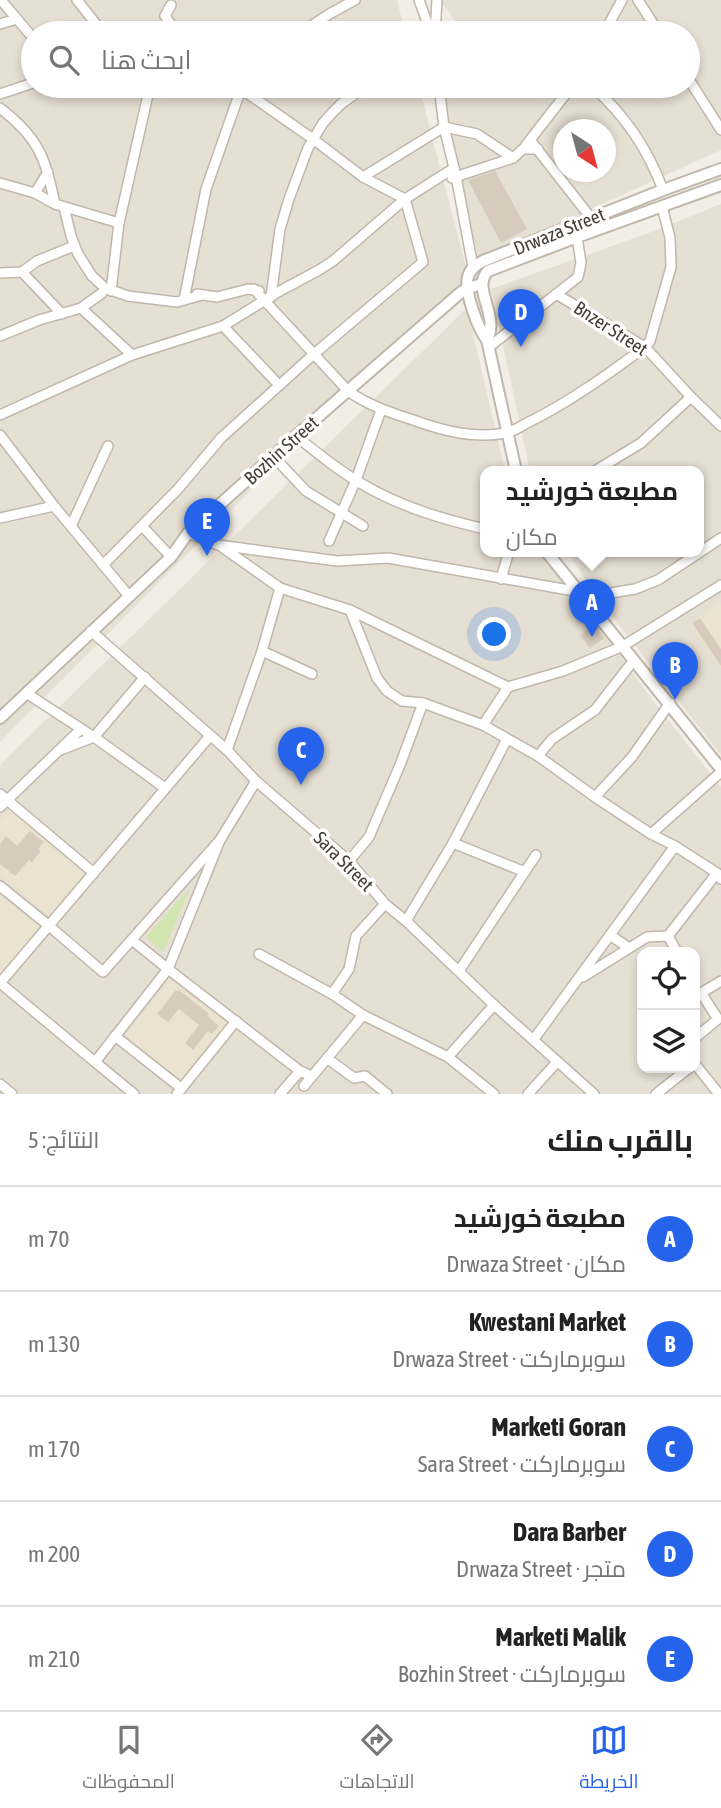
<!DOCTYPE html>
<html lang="ar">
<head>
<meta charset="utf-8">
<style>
  body { margin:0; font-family:"Asap Condensed",Cairo,sans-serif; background:#f2f2f2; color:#222; direction:rtl }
  .controls { position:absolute; right:21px; bottom:21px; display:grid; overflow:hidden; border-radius:14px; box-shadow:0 4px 10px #0003 }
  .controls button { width:63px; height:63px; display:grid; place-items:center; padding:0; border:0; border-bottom:2px solid #e0e0e0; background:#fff; color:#222; font:35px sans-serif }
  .compass { position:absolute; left:553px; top:119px; width:63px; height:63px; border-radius:50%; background:#fff; box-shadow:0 4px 10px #0003; rotate:144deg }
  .you { position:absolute; left:495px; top:635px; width:24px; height:24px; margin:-18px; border:5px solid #fff; border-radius:50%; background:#1a73e8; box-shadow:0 0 0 10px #1a73e833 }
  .badge { display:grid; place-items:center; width:46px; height:46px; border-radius:50%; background:#2563eb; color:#fff; font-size:23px; font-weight:700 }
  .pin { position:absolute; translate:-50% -58px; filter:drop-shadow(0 2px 4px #0008) }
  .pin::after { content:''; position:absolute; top:37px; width:24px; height:21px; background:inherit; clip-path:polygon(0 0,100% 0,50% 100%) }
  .popup { position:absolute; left:480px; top:466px; width:224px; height:91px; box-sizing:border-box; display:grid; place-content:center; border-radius:14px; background:#fff; filter:drop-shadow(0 2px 5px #0005); font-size:23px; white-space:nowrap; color:#767676 }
  .popup b { font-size:26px; color:#222 }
  .popup::after { content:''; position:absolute; left:50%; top:100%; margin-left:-14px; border:14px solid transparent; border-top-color:#fff }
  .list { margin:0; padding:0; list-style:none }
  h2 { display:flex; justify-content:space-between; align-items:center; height:91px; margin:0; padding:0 28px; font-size:30px }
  h2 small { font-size:23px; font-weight:400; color:#767676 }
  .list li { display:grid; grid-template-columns:46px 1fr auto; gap:21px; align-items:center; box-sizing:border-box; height:105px; padding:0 28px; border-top:2px solid #e0e0e0 }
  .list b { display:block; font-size:26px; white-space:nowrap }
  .list p { margin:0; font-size:23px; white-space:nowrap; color:#767676 }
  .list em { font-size:23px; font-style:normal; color:#767676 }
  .icon { flex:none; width:38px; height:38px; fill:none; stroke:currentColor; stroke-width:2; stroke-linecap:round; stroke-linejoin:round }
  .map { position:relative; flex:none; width:721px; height:1094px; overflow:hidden; direction:ltr }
  .search { position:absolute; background:#fff; box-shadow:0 4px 10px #0003; left:21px; right:21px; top:21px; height:77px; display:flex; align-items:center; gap:18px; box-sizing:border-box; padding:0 24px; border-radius:38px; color:#767676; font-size:26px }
  .sheet { height:616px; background:#fff }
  nav { display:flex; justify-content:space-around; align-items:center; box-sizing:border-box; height:98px; border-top:2px solid #e0e0e0; background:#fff; font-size:19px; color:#767676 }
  nav a { display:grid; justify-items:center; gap:4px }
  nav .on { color:#2563eb }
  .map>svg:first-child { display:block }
  .residential { fill:#e6dfd3; fill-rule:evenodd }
  .education { fill:#ebe2cf }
  .green { fill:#d0e6ae }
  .building { fill:#d7cbbe }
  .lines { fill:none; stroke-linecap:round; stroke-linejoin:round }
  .minor-casing { stroke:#c0b7ab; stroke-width:12 }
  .tertiary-casing { stroke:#c0b7ab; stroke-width:14 }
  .minor { stroke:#fff; stroke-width:9 }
  .tertiary { stroke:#fff; stroke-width:10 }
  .labels { text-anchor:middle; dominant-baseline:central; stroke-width:7; stroke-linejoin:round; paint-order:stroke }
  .street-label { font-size:19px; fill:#443d35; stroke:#fff }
</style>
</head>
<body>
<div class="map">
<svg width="721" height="1094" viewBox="0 0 721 1094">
  <rect width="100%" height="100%" fill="#f2ede5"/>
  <g class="residential">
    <polygon points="0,0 397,0 405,33 33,33 33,86 419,86 469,279 314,427 0,742"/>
    <path d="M440,0H721V150L492,254L481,271L443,106L447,86H688V33H457L459,26ZM564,130H606V172H564Z"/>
    <polygon points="721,204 721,755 597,597 567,551 699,551 699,471 530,471 491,289 657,230"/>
    <path d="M467,308L505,471H485V551H544L654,702L721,787V1094H0V765ZM642,952H695V1068H642Z"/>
  </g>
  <g class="education">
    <polygon points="721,602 721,668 690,623"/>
    <polygon points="10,810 83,875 49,916 0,875 0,821"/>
    <polygon points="0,895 40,928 0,976"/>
    <polygon points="170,979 228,1024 181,1081 125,1036"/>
  </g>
  <polygon class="green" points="190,888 163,952 146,937"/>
  <g class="building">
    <polygon points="495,171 527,229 501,243 468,180"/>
    <polygon points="700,618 721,649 721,666 692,623"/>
    <polygon points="595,625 604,638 590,648 580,635"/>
    <polygon points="30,831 44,842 38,849 40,852 32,862 29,860 15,876 0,864 0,844 6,836 17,846"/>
    <polygon points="176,990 178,992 179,990 209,1014 207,1016 219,1026 212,1034 208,1031 193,1050 185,1043 199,1025 179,1009 168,1022 157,1014"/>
  </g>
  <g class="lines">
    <defs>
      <g id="minor">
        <polyline points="1,0 33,38"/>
        <polyline points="77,0 103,33"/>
        <polyline points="419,0 431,33"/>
        <polyline points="638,0 659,33"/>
        <polyline points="171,5 165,16 177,33"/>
        <polyline points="0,24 17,19"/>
        <polyline points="300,33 331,13 355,0"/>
        <polyline points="435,33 437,0"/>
        <polyline points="604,33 622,0"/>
        <polyline points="688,78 721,130"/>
        <polyline points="237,86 313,139 363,177 444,127 477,134 513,158 523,149 538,149"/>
        <polyline points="439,86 444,127 456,176 473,267"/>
        <path d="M592,86C625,115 648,149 663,190"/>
        <polyline points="0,94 33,83"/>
        <path d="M0,108C39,138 45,157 55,204"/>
        <polyline points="530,140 591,218"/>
        <polyline points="526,145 572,86"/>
        <polyline points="452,178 513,158"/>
        <polyline points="0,183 35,193 55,204 119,223"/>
        <polyline points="35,193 48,172"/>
        <polyline points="64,207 71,236 78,254 92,276 105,288 128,296 177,302 202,295"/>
        <polyline points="22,272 62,314"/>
        <polyline points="0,273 22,272 37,261 74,246"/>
        <path d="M254,289L348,391C369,406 392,413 416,421C444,431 475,439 505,433C513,432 521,426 529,422C570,402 608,374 645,347L650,341L671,267L670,238L662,206"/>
        <polyline points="111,291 119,223 150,86"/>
        <polyline points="197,294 217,297 248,289 259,291"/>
        <polyline points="556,294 645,347 691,397 721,426"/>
        <polyline points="271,297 280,229 289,199 308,148 323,123 332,113 341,104 366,86"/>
        <polyline points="184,300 206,189 242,86"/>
        <polyline points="81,308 132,355"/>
        <polyline points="223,326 279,385"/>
        <polyline points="0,336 39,320 81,308 102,293"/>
        <polyline points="489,347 578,277 581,263 577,237"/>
        <polyline points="0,415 132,355 223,326 278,292 319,270 333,261 405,199 454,168"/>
        <polyline points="0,435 54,506 129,596"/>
        <path d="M296,436C317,453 339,471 362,484C401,507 442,519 485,529"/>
        <polyline points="274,457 306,491 363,526"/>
        <polyline points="595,471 641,443 691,397"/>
        <polyline points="0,518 54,506"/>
        <polyline points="71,526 108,446"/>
        <polyline points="142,526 171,557"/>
        <polyline points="188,533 218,545 337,561 388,558 580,592 611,593 635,589 658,580 721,538"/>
        <polyline points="329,541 356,480 381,410"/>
        <polyline points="222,547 280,588 350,610 508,687"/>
        <polyline points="103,565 178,489 221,438 314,354 423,262 405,199 363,177"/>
        <polyline points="501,579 509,551"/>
        <polyline points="350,610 377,678 387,691 402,701 423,703 483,725 538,756 595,797 651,834 675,846 717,873 721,879"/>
        <polyline points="91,631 227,750 256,781 349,861 385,904 406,921 494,1005 594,1094"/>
        <polyline points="262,651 312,674"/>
        <polyline points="26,693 94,737 165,788"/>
        <polyline points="483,725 508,687 563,671 623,646 721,585"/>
        <polyline points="227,750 262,651 280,588"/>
        <polyline points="58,751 94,737 145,677"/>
        <polyline points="538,756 552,739 595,710 634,660"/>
        <polyline points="0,794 94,873"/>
        <polyline points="595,797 632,757 670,703"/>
        <polyline points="0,807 81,729"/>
        <polyline points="651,834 721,772"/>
        <polyline points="453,843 525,872"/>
        <polyline points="349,861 369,837 400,765 423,703"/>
        <polyline points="0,886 48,925 103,972 220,840"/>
        <polyline points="406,921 453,843 507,739"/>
        <polyline points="610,935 629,948"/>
        <polyline points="668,936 717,873"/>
        <polyline points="132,940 168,969 220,840 256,781"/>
        <polyline points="259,954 332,994 363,1015 304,1086"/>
        <polyline points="459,971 536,855"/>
        <polyline points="583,977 647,937 668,936 677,952"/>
        <polyline points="0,983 95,1062 168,969 300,1071 307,1074"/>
        <polyline points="0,983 210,736"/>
        <polyline points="332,994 349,969 356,936 385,904"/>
        <polyline points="363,1015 448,1057 494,1005"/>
        <polyline points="115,1036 181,1088"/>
        <polyline points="695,1038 718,1019 701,993 721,981"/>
        <polyline points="534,1039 675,846"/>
        <polyline points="448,1057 494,1094"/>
        <polyline points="328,1059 354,1078 365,1076 387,1094"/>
        <polyline points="95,1062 134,1094"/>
        <polyline points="695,1064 719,1094"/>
        <polyline points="0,1084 12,1094"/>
        <polyline points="177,1094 236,1021"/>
        <polyline points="280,1094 300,1071"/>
        <polyline points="528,1094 557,1062"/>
        <polyline points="656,1094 689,1068"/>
      </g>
      <g id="tertiary">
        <path d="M487,340C500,315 471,288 488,271L577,237L721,185"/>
        <path d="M516,471L487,340C478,329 464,291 468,277C470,269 475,265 483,261L663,190L721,169"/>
        <polyline points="546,551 721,769"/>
        <polyline points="0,718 171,557 188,533 296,436 460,293 468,288 482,284"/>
      </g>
    </defs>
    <use href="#minor" class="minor-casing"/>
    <use href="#tertiary" class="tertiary-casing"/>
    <use href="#minor" class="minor"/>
    <use href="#tertiary" class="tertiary"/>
  </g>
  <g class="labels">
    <g class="street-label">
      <text transform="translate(559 231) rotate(-22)">Drwaza Street</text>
      <text transform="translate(611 328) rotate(33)">Bnzer Street</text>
      <text transform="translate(281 450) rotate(-42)">Bozhin Street</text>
      <text transform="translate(344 861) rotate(45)">Sara Street</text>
    </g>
  </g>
</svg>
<div class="controls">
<button><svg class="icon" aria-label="locate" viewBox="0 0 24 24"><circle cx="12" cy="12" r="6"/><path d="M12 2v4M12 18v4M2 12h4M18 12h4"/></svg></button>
<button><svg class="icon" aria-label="layers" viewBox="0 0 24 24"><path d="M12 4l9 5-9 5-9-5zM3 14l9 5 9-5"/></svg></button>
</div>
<svg class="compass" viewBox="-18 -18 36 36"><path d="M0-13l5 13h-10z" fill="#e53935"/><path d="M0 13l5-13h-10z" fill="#767676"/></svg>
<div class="you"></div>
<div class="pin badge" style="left:592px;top:637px">A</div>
<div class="popup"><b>مطبعة خورشيد</b>مكان</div>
<div class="pin badge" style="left:675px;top:700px">B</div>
<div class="pin badge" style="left:301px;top:785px">C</div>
<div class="pin badge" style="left:521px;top:347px">D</div>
<div class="pin badge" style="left:207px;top:556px">E</div>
<div class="search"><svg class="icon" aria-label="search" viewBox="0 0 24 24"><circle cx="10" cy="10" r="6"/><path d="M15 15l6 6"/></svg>ابحث هنا</div>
</div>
<section class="sheet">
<h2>بالقرب منك<small>النتائج: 5</small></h2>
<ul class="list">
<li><span class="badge">A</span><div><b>مطبعة خورشيد</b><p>مكان · Drwaza Street</p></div><em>70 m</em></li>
<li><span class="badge">B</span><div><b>Kwestani Market</b><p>سوبرماركت · Drwaza Street</p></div><em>130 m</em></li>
<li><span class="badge">C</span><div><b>Marketi Goran</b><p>سوبرماركت · Sara Street</p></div><em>170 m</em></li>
<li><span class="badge">D</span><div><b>Dara Barber</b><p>متجر · Drwaza Street</p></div><em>200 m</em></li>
<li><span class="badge">E</span><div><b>Marketi Malik</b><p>سوبرماركت · Bozhin Street</p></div><em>210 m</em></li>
</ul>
</section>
<nav>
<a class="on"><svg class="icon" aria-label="map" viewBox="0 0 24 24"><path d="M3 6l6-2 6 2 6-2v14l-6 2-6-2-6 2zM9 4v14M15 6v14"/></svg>الخريطة</a>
<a><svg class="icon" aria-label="directions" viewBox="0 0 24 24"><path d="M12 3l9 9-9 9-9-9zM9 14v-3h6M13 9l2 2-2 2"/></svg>الاتجاهات</a>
<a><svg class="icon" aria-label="saved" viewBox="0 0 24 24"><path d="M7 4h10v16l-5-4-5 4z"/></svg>المحفوظات</a>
</nav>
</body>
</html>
